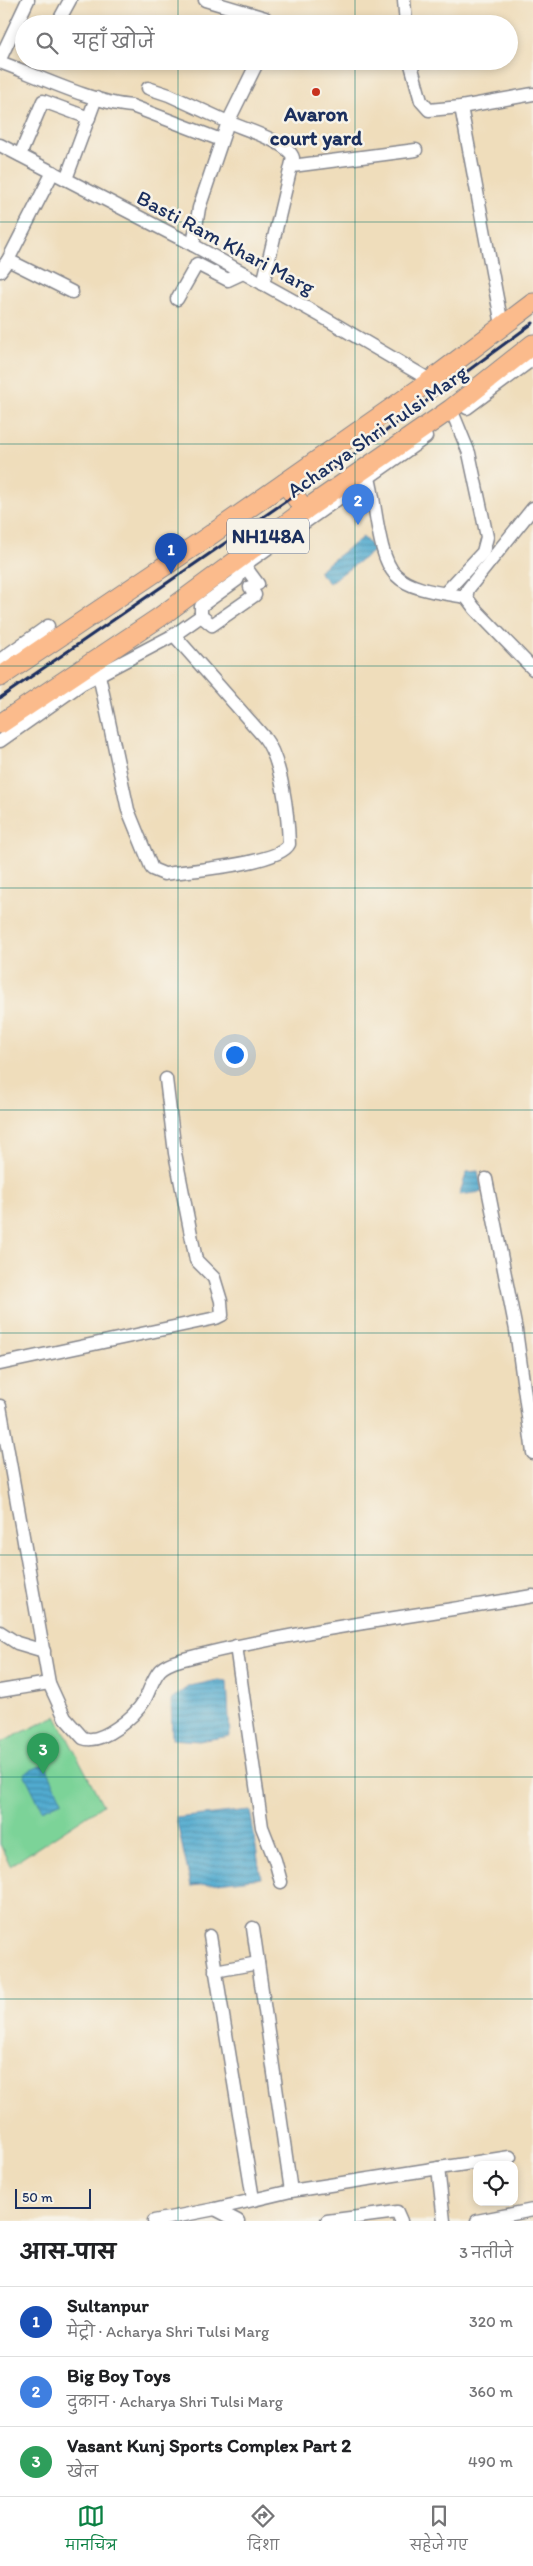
<!DOCTYPE html>
<html lang="hi">
<head>
<meta charset="utf-8">
<style>
  body { margin:0; font-family:Itim,"Playpen Sans Deva",sans-serif; background:#f6f6f6; color:#202124 }
  .controls { position:absolute; right:15px; bottom:15px; display:grid; overflow:hidden; border-radius:10px; box-shadow:0 2px 8px #0003 }
  .controls button { width:45px; height:45px; display:grid; place-items:center; padding:0; border:0; border-bottom:1px solid #e0e0e0; background:#fff; color:#202124; font:25px sans-serif }
  .scale { position:absolute; left:15px; bottom:12px; width:76px; box-sizing:border-box; padding-left:5px; border:2px solid #1b2f5e; border-top:0; font-size:14px; line-height:18px; white-space:nowrap; color:#1b2f5e; -webkit-text-stroke:4px #f7f3e8; paint-order:stroke }
  .you { position:absolute; left:234px; top:1054px; width:18px; height:18px; margin:-12px; border:4px solid #fff; border-radius:50%; background:#1a73e8; box-shadow:0 0 0 8px #1a73e833 }
  .badge { display:grid; place-items:center; width:32px; height:32px; border-radius:50%; background:#0b8043; color:#fff; font-size:16px; font-weight:700 }
  .pin { position:absolute; translate:-50% -41px; filter:drop-shadow(0 1px 2px #0008) }
  .pin::after { content:''; position:absolute; top:26px; width:18px; height:15px; background:inherit; clip-path:polygon(0 0,100% 0,50% 100%) }
  .list { margin:0; padding:0; list-style:none }
  h2 { display:flex; justify-content:space-between; align-items:center; height:65px; margin:0; padding:0 20px; font-size:21px }
  h2 small { font-size:16px; font-weight:400; color:#757577 }
  .list li { display:grid; grid-template-columns:32px 1fr auto; gap:15px; align-items:center; box-sizing:border-box; height:70px; padding:0 20px; border-top:1px solid #e0e0e0 }
  .list b { display:block; font-size:19px; white-space:nowrap }
  .list p { margin:0; font-size:16px; white-space:nowrap; color:#757577 }
  .list em { font-size:16px; font-style:normal; color:#757577 }
  .icon { flex:none; width:28px; height:28px; fill:none; stroke:currentColor; stroke-width:2; stroke-linecap:round; stroke-linejoin:round }
  .map { position:relative; flex:none; width:533px; height:2221px; overflow:hidden }
  .search { position:absolute; background:#fff; box-shadow:0 2px 8px #0003; left:15px; right:15px; top:15px; height:55px; display:flex; align-items:center; gap:12px; box-sizing:border-box; padding:0 18px; border-radius:28px; color:#757577; font-size:19px }
  .sheet { height:275px; background:#fff }
  nav { display:flex; justify-content:space-around; align-items:center; box-sizing:border-box; height:70px; border-top:1px solid #e0e0e0; background:#fff; font-size:14px; color:#757577 }
  nav a { display:grid; justify-items:center; gap:2px }
  nav .on { color:#0b8043 }
  .map>svg:first-child { display:block }
  .green { fill:#7bd398; stroke:#4b817b }
  .water { fill:url(#water-rules); stroke:#366c96 }
  .lines { fill:none; stroke-linecap:round; stroke-linejoin:round }
  .minor-casing { stroke:#85868c; stroke-width:15 }
  .highway-casing { stroke:#85868c; stroke-width:21 }
  .minor { stroke:#fff; stroke-width:12 }
  .highway { stroke:#fbbb8c; stroke-width:19 }
  .rail { stroke:#1b2f5e; stroke-width:3 }
  .grid { fill:none; stroke:#0f766e; stroke-width:1; stroke-opacity:0.55 }
  .poi-dot { fill:#c8321e; stroke:#f7f3e8; stroke-width:2 }
  .labels { text-anchor:middle; dominant-baseline:central; stroke-width:5; stroke-linejoin:round; paint-order:stroke }
  .shield { fill:#f7f3e8; stroke:#5d6a87; stroke-width:1 }
  .shield-label { font-size:20px; font-weight:bold; fill:#1b2f5e }
  .poi-label { font-size:21px; font-weight:bold; fill:#1b2f5e; stroke:#f7f3e8 }
  .street-label { font-size:21px; fill:#1b2f5e; stroke:#f7f3e8 }
</style>
</head>
<body>
<div class="map">
<svg width="533" height="2221" viewBox="0 0 533 2221">
  <defs>
    <pattern id="water-rules" width="6" height="5" patternUnits="userSpaceOnUse" patternTransform="scale(1.25)"><rect width="6" height="5" fill="#51aacf"/><path d="M0 2.5h6" fill="none" stroke="#428bab"/></pattern>
  </defs>
  <rect width="100%" height="100%" fill="#f7f3e8"/>
  <filter id="ink" filterUnits="userSpaceOnUse"><feTurbulence type="fractalNoise" baseFrequency=".02" numOctaves="2"/><feDisplacementMap in="SourceGraphic" scale="10" xChannelSelector="R" yChannelSelector="G"/><feConvolveMatrix kernelMatrix="1 2 1 2 8 2 1 2 1" color-interpolation-filters="sRGB"/></filter>
  <filter id="wash" filterUnits="userSpaceOnUse"><feTurbulence type="fractalNoise" baseFrequency=".0096" numOctaves="4" result="noise"/><feDisplacementMap in="SourceGraphic" scale="20" xChannelSelector="R" yChannelSelector="G"/><feGaussianBlur stdDeviation="1.12" result="paint"/><feColorMatrix in="noise" values="0 0 0 0 0 0 0 0 0 0 0 0 0 0 0 0 0 1.4 0 .05"/><feComposite in="paint" operator="in"/></filter>
  <g filter="url(#wash)">
    <rect width="100%" height="100%" fill="#efddbb"/>
    <polygon class="green" points="56,1716 103,1805 10,1866 0,1844 0,1743"/>
    <g class="water">
      <polygon points="363,537 375,550 329,583 318,571"/>
      <polygon points="478,1171 482,1192 459,1195 467,1172"/>
      <polygon points="218,1680 227,1681 230,1736 199,1741 172,1739 171,1700 190,1686"/>
      <polygon points="45,1764 62,1801 42,1810 24,1773"/>
      <polygon points="250,1810 261,1878 191,1886 176,1818"/>
    </g>
  </g>
  <g filter="url(#ink)">
    <g class="lines">
      <defs>
        <g id="minor">
          <polyline points="205,0 265,18 269,24"/>
          <polyline points="404,0 406,24"/>
          <polyline points="57,24 70,0"/>
          <polyline points="0,59 28,0"/>
          <path d="M258,61L228,122C244,129 289,142 293,158L263,284"/>
          <polyline points="410,61 421,101 429,110 461,107 533,94"/>
          <path d="M0,62C35,75 96,104 132,106L221,140"/>
          <polyline points="148,88 169,95 228,122 199,208 193,245"/>
          <polyline points="461,107 502,325"/>
          <polyline points="0,145 193,245 321,316 430,380"/>
          <polyline points="20,155 43,101 89,118"/>
          <polyline points="292,166 416,150"/>
          <polyline points="66,179 96,98"/>
          <polyline points="8,260 72,292"/>
          <polyline points="0,271 8,260 53,172"/>
          <polyline points="177,299 197,264 228,280 243,273"/>
          <polyline points="467,408 533,359"/>
          <path d="M369,478C376,503 378,559 396,575C411,591 445,593 466,597"/>
          <polyline points="533,508 468,589 466,597 475,609 533,669"/>
          <polyline points="445,593 483,552 487,537 469,453 451,409"/>
          <polyline points="201,616 201,606 237,580 244,565"/>
          <polyline points="0,660 48,626"/>
          <path d="M99,675L128,810L152,869L164,874C186,871 280,864 289,844C288,815 282,760 264,737L174,635"/>
          <polyline points="0,741 81,684 174,635 201,616 212,625 255,595 250,587 258,584 244,565 426,437"/>
          <polyline points="486,1179 516,1330 533,1453"/>
          <polyline points="0,1364 216,1318 222,1315 221,1301 214,1278 196,1260 175,1153 166,1079"/>
          <path d="M0,1406L49,1683L65,1718L83,1738C102,1745 135,1716 144,1701C150,1691 152,1679 160,1670C165,1665 173,1662 180,1660C295,1630 415,1616 533,1596"/>
          <polyline points="0,1632 17,1643 44,1651"/>
          <polyline points="236,1646 262,1827 275,1860 281,1882"/>
          <polyline points="0,1691 49,1683"/>
          <polyline points="253,1928 291,2191"/>
          <polyline points="210,1936 253,2199"/>
          <polyline points="215,1971 258,1963"/>
          <polyline points="438,2168 444,2221"/>
          <polyline points="215,2209 238,2221"/>
          <polyline points="154,2221 215,2209 291,2191 510,2157"/>
          <polyline points="327,2221 397,2212 401,2221"/>
          <polyline points="477,2221 533,2210"/>
        </g>
        <g id="highway">
          <polyline points="285,483 305,510"/>
          <polyline points="0,677 209,536 423,386 533,303"/>
          <polyline points="0,724 160,617 305,510 451,409 533,344"/>
        </g>
      </defs>
      <use href="#minor" class="minor-casing"/>
      <use href="#highway" class="highway-casing"/>
      <use href="#minor" class="minor"/>
      <use href="#highway" class="highway"/>
      <polyline class="rail" points="0,698 356,453 533,323"/>
    </g>
  </g>
  <path class="grid" d="M178,0V24M355,0V24M178,61V2221M355,61V2221M0,222H533M0,444H533M0,666H533M0,888H533M0,1110H533M0,1333H533M0,1555H533M0,1777H533M0,1999H533"/>
  <circle class="poi-dot" cx="316" cy="92" r="5"/>
  <g class="labels">
    <rect class="shield" x="227" y="518.5" width="82" height="35" rx="4"/>
    <g class="shield-label">
      <text x="268" y="536">NH148A</text>
    </g>
    <g class="poi-label">
      <text x="316" y="113">Avaron<tspan x="316" dy="24">court yard</tspan></text>
    </g>
    <g class="street-label">
      <text transform="translate(226 242) rotate(28)">Basti Ram Khari Marg</text>
      <text transform="translate(377 431) rotate(-35)">Acharya Shri Tulsi Marg</text>
    </g>
  </g>
</svg>
<div class="controls">
<button><svg class="icon" aria-label="locate" viewBox="0 0 24 24"><circle cx="12" cy="12" r="6"/><path d="M12 2v4M12 18v4M2 12h4M18 12h4"/></svg></button>
</div>
<div class="scale">50 m</div>
<div class="you"></div>
<div class="pin badge" style="left:171px;top:574px;background:#1a4fb4">1</div>
<div class="pin badge" style="left:358px;top:525px;background:#3f7fe0">2</div>
<div class="pin badge" style="left:43px;top:1774px;background:#2e9e5b">3</div>
<div class="search"><svg class="icon" aria-label="search" viewBox="0 0 24 24"><circle cx="10" cy="10" r="6"/><path d="M15 15l6 6"/></svg>यहाँ खोजें</div>
</div>
<section class="sheet">
<h2>आस-पास<small>3 नतीजे</small></h2>
<ul class="list">
<li><span class="badge" style="background:#1a4fb4">1</span><div><b>Sultanpur</b><p>मेट्रो · Acharya Shri Tulsi Marg</p></div><em>320 m</em></li>
<li><span class="badge" style="background:#3f7fe0">2</span><div><b>Big Boy Toys</b><p>दुकान · Acharya Shri Tulsi Marg</p></div><em>360 m</em></li>
<li><span class="badge" style="background:#2e9e5b">3</span><div><b>Vasant Kunj Sports Complex Part 2</b><p>खेल</p></div><em>490 m</em></li>
</ul>
</section>
<nav>
<a class="on"><svg class="icon" aria-label="map" viewBox="0 0 24 24"><path d="M3 6l6-2 6 2 6-2v14l-6 2-6-2-6 2zM9 4v14M15 6v14"/></svg>मानचित्र</a>
<a><svg class="icon" aria-label="directions" viewBox="0 0 24 24"><path d="M12 3l9 9-9 9-9-9zM9 14v-3h6M13 9l2 2-2 2"/></svg>दिशा</a>
<a><svg class="icon" aria-label="saved" viewBox="0 0 24 24"><path d="M7 4h10v16l-5-4-5 4z"/></svg>सहेजे गए</a>
</nav>
</body>
</html>
